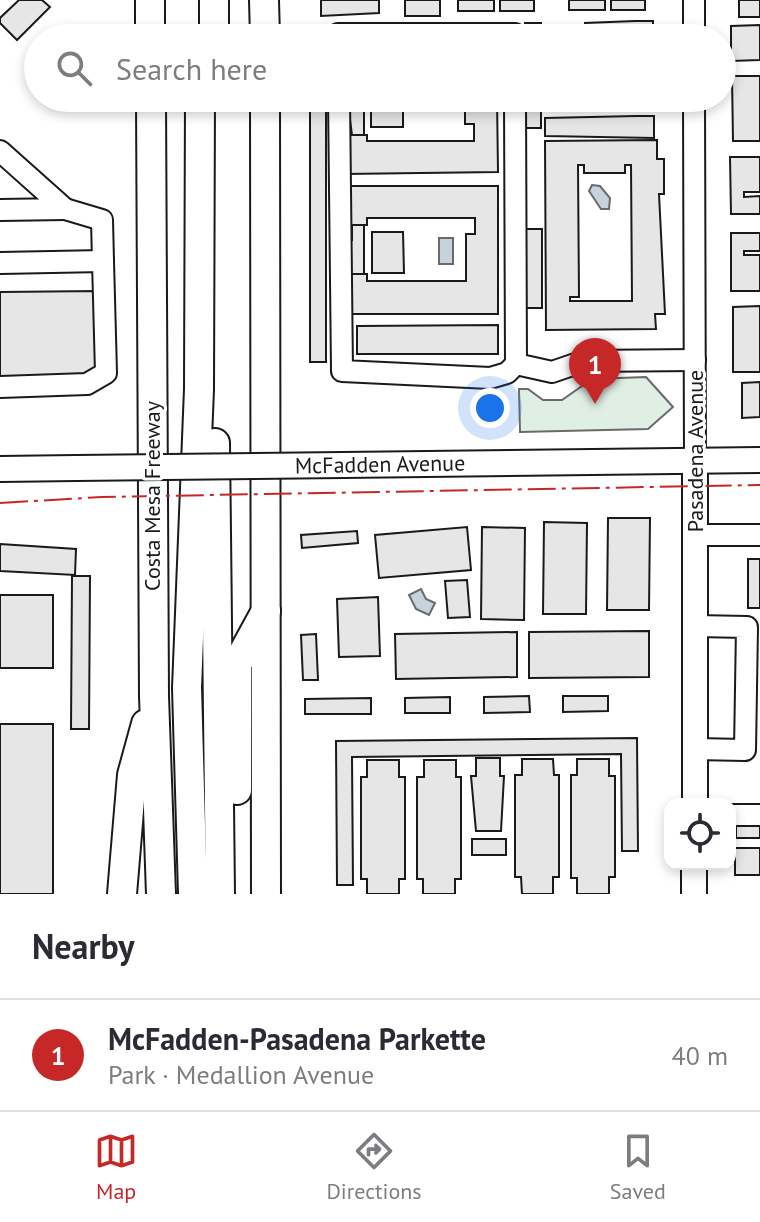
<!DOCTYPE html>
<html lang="en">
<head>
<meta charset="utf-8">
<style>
  body { margin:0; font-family:"PT Sans",sans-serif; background:#f2f2f3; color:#2b2b33 }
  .controls { position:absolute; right:24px; bottom:24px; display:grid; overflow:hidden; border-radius:16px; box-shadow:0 4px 12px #0003 }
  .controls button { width:72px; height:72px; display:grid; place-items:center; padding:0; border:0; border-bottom:2px solid #e1e1e2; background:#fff; color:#2b2b33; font:40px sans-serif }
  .you { position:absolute; left:490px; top:408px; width:28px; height:28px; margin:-20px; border:6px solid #fff; border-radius:50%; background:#1a73e8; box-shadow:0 0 0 12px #1a73e833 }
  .badge { display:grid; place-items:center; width:52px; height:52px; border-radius:50%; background:#c62828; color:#fff; font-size:26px; font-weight:700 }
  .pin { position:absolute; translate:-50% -66px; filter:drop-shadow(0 2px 4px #0008) }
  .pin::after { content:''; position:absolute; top:42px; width:28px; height:24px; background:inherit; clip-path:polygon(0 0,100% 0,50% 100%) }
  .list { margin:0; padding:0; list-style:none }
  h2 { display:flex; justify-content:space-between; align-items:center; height:104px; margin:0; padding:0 32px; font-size:34px }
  h2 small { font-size:26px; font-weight:400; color:#7c7c81 }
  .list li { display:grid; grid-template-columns:52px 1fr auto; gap:24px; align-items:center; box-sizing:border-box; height:112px; padding:0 32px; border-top:2px solid #e1e1e2 }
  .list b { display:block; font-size:30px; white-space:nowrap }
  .list p { margin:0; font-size:26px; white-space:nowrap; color:#7c7c81 }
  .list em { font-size:26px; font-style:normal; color:#7c7c81 }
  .icon { flex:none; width:44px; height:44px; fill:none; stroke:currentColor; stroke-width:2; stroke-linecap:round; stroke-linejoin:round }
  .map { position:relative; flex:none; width:760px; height:894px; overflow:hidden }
  .search { position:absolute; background:#fff; box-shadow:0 4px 12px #0003; left:24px; right:24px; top:24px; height:88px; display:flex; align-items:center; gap:20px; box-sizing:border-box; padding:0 28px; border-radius:44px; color:#7c7c81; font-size:30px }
  .sheet { height:216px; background:#fff }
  nav { display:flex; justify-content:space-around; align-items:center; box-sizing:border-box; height:112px; border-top:2px solid #e1e1e2; background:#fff; font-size:22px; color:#7c7c81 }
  nav a { display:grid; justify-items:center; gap:4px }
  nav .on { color:#c62828 }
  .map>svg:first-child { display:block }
  .green { fill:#e0efe3; stroke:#6a6a6a; stroke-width:2 }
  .water { fill:#c6d2dc; stroke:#6a6a6a; stroke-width:2 }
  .building { fill:#e6e6e6; stroke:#1a1a1a; stroke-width:2; fill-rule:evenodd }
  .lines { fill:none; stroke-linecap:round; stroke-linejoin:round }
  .minor-casing { stroke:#1a1a1a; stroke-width:24 }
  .major-casing { stroke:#1a1a1a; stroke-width:28 }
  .highway-casing { stroke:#1a1a1a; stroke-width:32 }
  .minor { stroke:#fff; stroke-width:20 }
  .major { stroke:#fff; stroke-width:24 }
  .highway { stroke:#fff; stroke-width:28 }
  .major-bridge-casing { stroke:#1a1a1a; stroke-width:28; stroke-linecap:butt }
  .major-bridge { stroke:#fff; stroke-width:24 }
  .power { stroke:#c62828; stroke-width:2; stroke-dasharray:28 6 4 6; stroke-linecap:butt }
  .labels { text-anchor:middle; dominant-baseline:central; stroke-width:6; stroke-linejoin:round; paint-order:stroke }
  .street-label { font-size:22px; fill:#1a1a1a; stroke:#fff }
</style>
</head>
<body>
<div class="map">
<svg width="760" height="894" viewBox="0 0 760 894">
  <rect width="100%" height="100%" fill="#fff"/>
  <polygon class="green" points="646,377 673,407 648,429 520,432 519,389 528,389 543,400 562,400 592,379"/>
  <g class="water">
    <polygon points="592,185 600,186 610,198 609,209 601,209 589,191"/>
    <rect x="439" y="238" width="14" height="26"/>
    <polygon points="421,589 426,599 435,603 429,615 416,609 409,595"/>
  </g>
  <g class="building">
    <polygon points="19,0 42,0 50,7 17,40 0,23 0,18"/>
    <polygon points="321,0 379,0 379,13 321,16"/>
    <rect x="405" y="0" width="35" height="16"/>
    <rect x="458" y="0" width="36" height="11"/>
    <rect x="500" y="0" width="34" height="11"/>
    <rect x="569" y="0" width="36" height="10"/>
    <rect x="611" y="0" width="34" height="10"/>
    <rect x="739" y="0" width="21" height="17"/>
    <polygon points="635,21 653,21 653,38 585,38 585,23"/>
    <rect x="525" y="23" width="16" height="15"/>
    <polygon points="760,25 760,60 731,61 731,26"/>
    <polygon points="732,76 760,76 760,141 733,141"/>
    <rect x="310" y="98" width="16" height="264"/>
    <polygon points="347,98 364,98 364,135 352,135"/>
    <rect x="371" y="98" width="32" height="29"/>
    <polygon points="465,98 497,98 498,172 344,174 343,135 367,135 367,141 474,141 474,124 465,124"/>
    <rect x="525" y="98" width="16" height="30"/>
    <polygon points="636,116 654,116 654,138 545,136 545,118"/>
    <path d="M657,140V159H664V194H659L665,314H655L656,329L546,330L545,141ZM578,165H584V173H625V165H631L632,301H570V297H579Z"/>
    <polygon points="730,157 760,157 760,192 744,192 744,197 760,196 760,214 731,214"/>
    <polygon points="344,186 498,186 498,314 344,314 344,274 367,274 367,281 466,281 466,234 475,234 475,218 367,218 367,225 344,225"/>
    <polygon points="352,225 364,225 364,274 348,274 348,240 352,240"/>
    <rect x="526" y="229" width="16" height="79"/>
    <polygon points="372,232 403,232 404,273 372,273"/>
    <polygon points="731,233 760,233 760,251 744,251 744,255 760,255 760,291 731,291"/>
    <polygon points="97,291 97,372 89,380 0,381 0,292"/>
    <polygon points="760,306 760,372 733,372 733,307"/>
    <polygon points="498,325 498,354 357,354 357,326"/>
    <polygon points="760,382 760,417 742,418 742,383"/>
    <polygon points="608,518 650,518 649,610 607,610"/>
    <polygon points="544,522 587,523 586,614 543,614"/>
    <polygon points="467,527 471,570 379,578 375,535"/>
    <polygon points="482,527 525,528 524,620 481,619"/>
    <polygon points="357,531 358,543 302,548 301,535"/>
    <polygon points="0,544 76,549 75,575 0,571"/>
    <rect x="748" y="559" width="12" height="49"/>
    <polygon points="72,576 90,576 89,729 71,729"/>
    <polygon points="467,580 470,617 448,618 445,581"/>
    <rect x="0" y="595" width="53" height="73"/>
    <polygon points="378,597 380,656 339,657 337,599"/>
    <polygon points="649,631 649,677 529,678 529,632"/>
    <polygon points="517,632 517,677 396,679 395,634"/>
    <polygon points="316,634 318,680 303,680 301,635"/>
    <polygon points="529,696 530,712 484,713 484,697"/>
    <polygon points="563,696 608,696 608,711 563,712"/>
    <polygon points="450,697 450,713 405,713 405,698"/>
    <polygon points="371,698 371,714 305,714 305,699"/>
    <rect x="0" y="724" width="53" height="170"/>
    <polygon points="637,738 638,851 622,851 621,754 352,757 353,885 337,885 336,741"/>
    <polygon points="476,758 500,758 500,776 504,776 501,831 476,831 471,776 476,776"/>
    <polygon points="522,759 553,759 554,775 559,775 559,877 553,877 553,894 522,894 521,877 515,877 515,775 522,775"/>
    <polygon points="577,759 609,759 609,776 615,776 615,877 609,877 609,894 577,894 577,878 571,878 571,775 577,775"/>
    <polygon points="367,760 399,760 399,777 405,777 405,879 399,879 399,894 367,894 367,879 361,879 361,777 367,777"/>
    <polygon points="424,760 456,760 456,777 461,777 461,879 455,879 455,894 423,894 423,879 417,879 417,777 424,777"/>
    <rect x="736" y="823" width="24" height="15"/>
    <rect x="472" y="839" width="34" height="16"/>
    <rect x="735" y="848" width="25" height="27"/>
  </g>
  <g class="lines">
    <defs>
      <g id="minor">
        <polyline points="694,0 694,38"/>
        <polyline points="338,38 338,34 515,34 515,38"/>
        <polyline points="339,98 342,371 490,378 507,373 516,364 552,372 584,361 695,360"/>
        <polyline points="515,98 516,364"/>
        <polyline points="694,98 695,461"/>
        <polyline points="0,151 65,209 0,210"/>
        <polyline points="65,209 102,220 103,261"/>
        <polyline points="0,263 103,261 106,373 87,384 0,387"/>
        <polyline points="696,535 760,535"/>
        <polyline points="695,749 745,750 747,627 696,626"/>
        <polyline points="730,815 760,815"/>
      </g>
      <g id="major">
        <polyline points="343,465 760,460"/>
        <polyline points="0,469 76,468"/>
        <polyline points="695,804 695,461"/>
        <polyline points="694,894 694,864"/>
      </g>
      <g id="highway">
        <polyline points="150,0 150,38"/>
        <polyline points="214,0 214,38"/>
        <polyline points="264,0 265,38"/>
        <polyline points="151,98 154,696 161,894"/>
        <polyline points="265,98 266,894"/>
        <polyline points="215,443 220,894"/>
        <polyline points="237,790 237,664 266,611"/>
        <polyline points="122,894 132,775 146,724"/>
        <polyline points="193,894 187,688 199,389 200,98"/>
      </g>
    </defs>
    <use href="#minor" class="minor-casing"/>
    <use href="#major" class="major-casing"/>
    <use href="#highway" class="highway-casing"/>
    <use href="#minor" class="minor"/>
    <use href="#major" class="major"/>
    <use href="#highway" class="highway"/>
    <defs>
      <polyline id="major-bridge" points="76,468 343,465"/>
    </defs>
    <use href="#major-bridge" class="major-bridge-casing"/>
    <use href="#major-bridge" class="major-bridge"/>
    <polyline class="power" points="0,503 102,497 760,485"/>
  </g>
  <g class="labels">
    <g class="street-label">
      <text transform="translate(695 451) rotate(-90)">Pasadena Avenue</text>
      <text transform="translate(380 464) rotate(-1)">McFadden Avenue</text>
      <text transform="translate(152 496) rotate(-90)">Costa Mesa Freeway</text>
    </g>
  </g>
</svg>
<div class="controls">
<button><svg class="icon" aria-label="locate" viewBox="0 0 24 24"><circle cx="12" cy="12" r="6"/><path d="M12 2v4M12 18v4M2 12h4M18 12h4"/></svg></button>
</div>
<div class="you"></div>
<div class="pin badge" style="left:595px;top:404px">1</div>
<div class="search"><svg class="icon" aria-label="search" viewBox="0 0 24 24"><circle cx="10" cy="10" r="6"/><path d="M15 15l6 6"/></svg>Search here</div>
</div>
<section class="sheet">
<h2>Nearby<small></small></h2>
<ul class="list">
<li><span class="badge">1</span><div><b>McFadden-Pasadena Parkette</b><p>Park · Medallion Avenue</p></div><em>40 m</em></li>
</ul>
</section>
<nav>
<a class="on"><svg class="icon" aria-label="map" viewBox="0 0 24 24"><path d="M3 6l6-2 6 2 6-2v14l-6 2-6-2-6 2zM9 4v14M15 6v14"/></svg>Map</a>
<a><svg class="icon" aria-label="directions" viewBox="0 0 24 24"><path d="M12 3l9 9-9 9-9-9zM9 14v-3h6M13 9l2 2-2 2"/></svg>Directions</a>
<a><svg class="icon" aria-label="saved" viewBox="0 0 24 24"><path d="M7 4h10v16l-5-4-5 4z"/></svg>Saved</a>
</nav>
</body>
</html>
